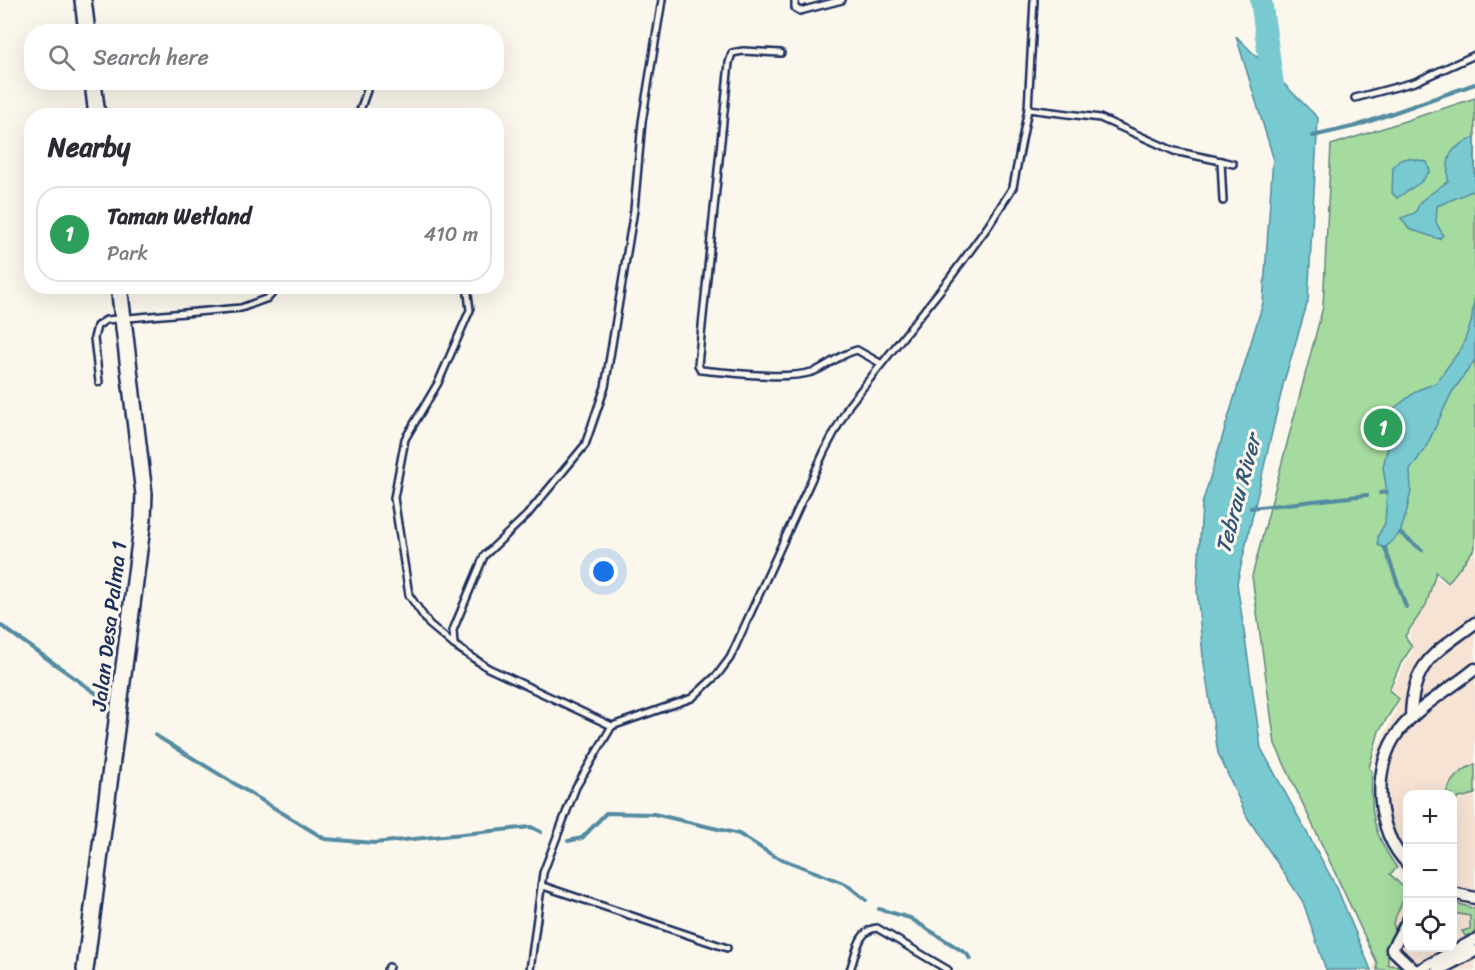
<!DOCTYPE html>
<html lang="en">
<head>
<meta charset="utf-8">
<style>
  body { margin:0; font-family:Sriracha,sans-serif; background:#f2f2f3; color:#2b2b33 }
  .controls { position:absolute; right:18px; bottom:18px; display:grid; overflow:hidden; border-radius:12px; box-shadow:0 6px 24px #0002 }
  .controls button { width:54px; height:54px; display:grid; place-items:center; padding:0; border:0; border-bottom:2px solid #e1e1e2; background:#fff; color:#2b2b33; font:30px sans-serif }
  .you { position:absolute; left:604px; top:572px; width:21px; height:21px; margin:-15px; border:4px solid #fff; border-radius:50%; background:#1a73e8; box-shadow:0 0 0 9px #1a73e833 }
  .badge { display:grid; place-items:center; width:39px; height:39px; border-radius:50%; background:#1b2f5e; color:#fff; font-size:20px; font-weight:700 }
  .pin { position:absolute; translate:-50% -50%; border:3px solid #fff; box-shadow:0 2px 6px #0006 }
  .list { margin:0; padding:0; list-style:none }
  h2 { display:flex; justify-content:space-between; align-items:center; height:78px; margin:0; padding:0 24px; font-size:26px }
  h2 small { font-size:20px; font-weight:400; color:#7c7c81 }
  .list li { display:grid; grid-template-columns:39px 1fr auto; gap:18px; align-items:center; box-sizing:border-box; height:96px; margin:0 12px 12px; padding:0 12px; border:2px solid #e1e1e2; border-radius:24px }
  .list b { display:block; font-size:22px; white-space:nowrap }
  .list p { margin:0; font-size:20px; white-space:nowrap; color:#7c7c81 }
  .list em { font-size:20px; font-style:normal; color:#7c7c81 }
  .icon { flex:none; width:33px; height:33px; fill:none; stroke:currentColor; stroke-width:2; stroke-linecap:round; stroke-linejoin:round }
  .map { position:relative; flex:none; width:1475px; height:970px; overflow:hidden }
  .search { position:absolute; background:#fff; box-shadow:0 6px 24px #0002; left:24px; top:24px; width:480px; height:66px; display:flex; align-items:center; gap:15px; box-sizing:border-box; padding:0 21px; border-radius:24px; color:#7c7c81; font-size:22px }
  .panel { position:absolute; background:#fff; box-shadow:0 6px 24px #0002; left:24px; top:108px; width:480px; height:186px; border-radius:24px }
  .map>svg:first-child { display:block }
  .built { fill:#f6e3d4 }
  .green { fill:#a5db9e; stroke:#60857e; stroke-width:1.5 }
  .water { fill:#78c9d0; stroke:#538ba2; stroke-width:1.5 }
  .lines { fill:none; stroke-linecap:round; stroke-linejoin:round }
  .stream { stroke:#538ba2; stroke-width:4 }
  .river { stroke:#78c9d0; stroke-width:22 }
  .lane-casing { stroke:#1b2f5e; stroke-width:10 }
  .street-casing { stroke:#1b2f5e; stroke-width:15 }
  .secondary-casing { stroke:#1b2f5e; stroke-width:20 }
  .lane { stroke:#fbf7ec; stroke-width:5 }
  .street { stroke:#fbf7ec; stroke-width:10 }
  .secondary { stroke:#fbf7ec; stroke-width:15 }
  .labels { text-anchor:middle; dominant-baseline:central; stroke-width:6; stroke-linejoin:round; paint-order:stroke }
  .street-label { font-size:21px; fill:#1b2f5e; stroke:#fbf7ec }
  .water-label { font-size:22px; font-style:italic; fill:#32567a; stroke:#fbf7ec }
</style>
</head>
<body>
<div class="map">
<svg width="1475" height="970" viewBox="0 0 1475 970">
  <rect width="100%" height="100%" fill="#fbf7ec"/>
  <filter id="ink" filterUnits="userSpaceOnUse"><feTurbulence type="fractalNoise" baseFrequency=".0167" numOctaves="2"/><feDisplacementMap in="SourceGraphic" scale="12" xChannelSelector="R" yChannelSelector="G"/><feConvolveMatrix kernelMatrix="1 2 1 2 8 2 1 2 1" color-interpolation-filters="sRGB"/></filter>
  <g filter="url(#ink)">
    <polygon class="built" points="1475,551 1475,970 1372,970 1407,888 1408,948 1452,948 1452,794 1408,794 1407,884 1374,817 1374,778 1376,753 1400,700 1392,689 1413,650 1409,636 1436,577 1448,585"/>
    <g class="green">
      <path d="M1475,98V548L1448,583L1436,572L1426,605L1405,636L1412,647L1401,663L1389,690L1399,699L1379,731L1369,768L1372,771C1370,812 1372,833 1397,868L1390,874L1407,891L1393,923L1395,930L1388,942V965L1400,966L1405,970H1377V963L1275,744L1252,576L1323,307L1331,145Z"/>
      <path d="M1475,764V794L1459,798L1453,803L1452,794H1446C1450,779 1461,770 1475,764Z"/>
      <polygon points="1453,902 1475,909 1475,934 1465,936 1462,931 1470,929 1470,916 1453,913"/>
    </g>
    <g class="water">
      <polygon points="1236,36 1318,118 1308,301 1283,385 1237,583 1261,748 1337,888 1371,970 1326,970 1303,902 1247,817 1218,753 1203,657 1197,590 1202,504 1263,303 1273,157"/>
      <path d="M1475,137V190L1437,206L1436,222L1443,235L1439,239L1409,229L1401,218L1415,213L1421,201L1448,181C1446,153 1450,149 1475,137Z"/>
      <polygon points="1408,158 1427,162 1430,171 1421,182 1397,198 1392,193 1393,167 1400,160"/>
      <polygon points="1475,294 1475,360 1451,394 1426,447 1410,470 1411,491 1406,514 1400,533 1385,548 1378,545 1378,536 1385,523 1387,492 1383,467 1389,442 1384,416 1418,390 1436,383 1462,347 1471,323"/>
    </g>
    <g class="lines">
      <g class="stream">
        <polyline points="1313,136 1356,126 1475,84"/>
        <polyline points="1380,493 1387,492"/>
        <polyline points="1251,508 1367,495"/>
        <polyline points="1400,533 1422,550"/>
        <polyline points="1385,548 1406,607"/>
        <polyline points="0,625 97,694"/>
        <polyline points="155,735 325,839 374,843 531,827 541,832"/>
        <polyline points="568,841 582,838 606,813 654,814 739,834 774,856 846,884 866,900"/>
        <polyline points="879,909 910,918 967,954 970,959"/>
      </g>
      <polyline class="river" points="1261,0 1275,99"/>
      <defs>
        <g id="lane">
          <polyline points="795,0 795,8 800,11 842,0"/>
          <path d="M781,53L743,51L732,53L729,63L698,365L701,370L710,371C739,373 783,380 812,372C826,368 837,355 857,350L880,363"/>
          <polyline points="1355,98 1415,82 1475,55"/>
          <polyline points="1028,109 1100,118 1174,151 1221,161 1223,201"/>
          <polyline points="358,116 370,82"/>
          <polyline points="1221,161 1233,164"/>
          <polyline points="467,286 470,310 438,383 405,439 394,498 409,595 429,624 454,645 453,630 484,556 527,515 585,445 605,387 634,210 642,122 662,0"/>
          <polyline points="99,382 94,338 97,326 106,320 241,308 268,298 279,286"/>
          <polyline points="454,645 488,668 612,726 692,698 718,674 730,658 825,450 849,405 950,278 989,225 1013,187 1028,109 1034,0"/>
          <polyline points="543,886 727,948"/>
          <polyline points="387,970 389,967"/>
          <polyline points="530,970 543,873 576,787 612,726"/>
          <path d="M850,970C856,955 858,929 877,928L948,970"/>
        </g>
        <g id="street">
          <path d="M1411,718C1412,662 1434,654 1475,623"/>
          <path d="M1408,864C1375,832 1371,767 1399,731C1418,706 1451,689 1475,669"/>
          <polyline points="1452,893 1475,898"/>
          <polyline points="1408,920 1392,949 1414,970"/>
          <polyline points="1419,970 1475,940"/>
          <polyline points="1438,970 1475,951"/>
        </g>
        <g id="secondary">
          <polyline points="83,0 87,32"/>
          <polyline points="93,82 97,116"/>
          <polyline points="85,970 143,519 144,494 119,286"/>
        </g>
      </defs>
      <use href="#lane" class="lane-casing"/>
      <use href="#street" class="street-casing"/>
      <use href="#secondary" class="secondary-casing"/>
      <use href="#lane" class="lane"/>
      <use href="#street" class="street"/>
      <use href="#secondary" class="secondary"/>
    </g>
  </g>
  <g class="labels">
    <g class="street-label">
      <text transform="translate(109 626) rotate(-83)">Jalan Desa Palma 1</text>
    </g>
    <g class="water-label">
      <text transform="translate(1238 494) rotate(-75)">Tebrau River</text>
    </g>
  </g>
</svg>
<div class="controls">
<button>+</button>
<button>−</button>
<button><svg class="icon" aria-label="locate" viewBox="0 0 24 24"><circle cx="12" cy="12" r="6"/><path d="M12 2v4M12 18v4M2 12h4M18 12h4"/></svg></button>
</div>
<div class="you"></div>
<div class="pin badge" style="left:1383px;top:428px;background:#2e9e5b">1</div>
<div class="search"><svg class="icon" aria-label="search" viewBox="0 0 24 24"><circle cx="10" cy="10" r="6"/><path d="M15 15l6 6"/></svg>Search here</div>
<section class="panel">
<h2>Nearby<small></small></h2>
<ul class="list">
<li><span class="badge" style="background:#2e9e5b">1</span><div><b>Taman Wetland</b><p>Park</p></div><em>410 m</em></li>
</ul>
</section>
</div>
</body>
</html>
